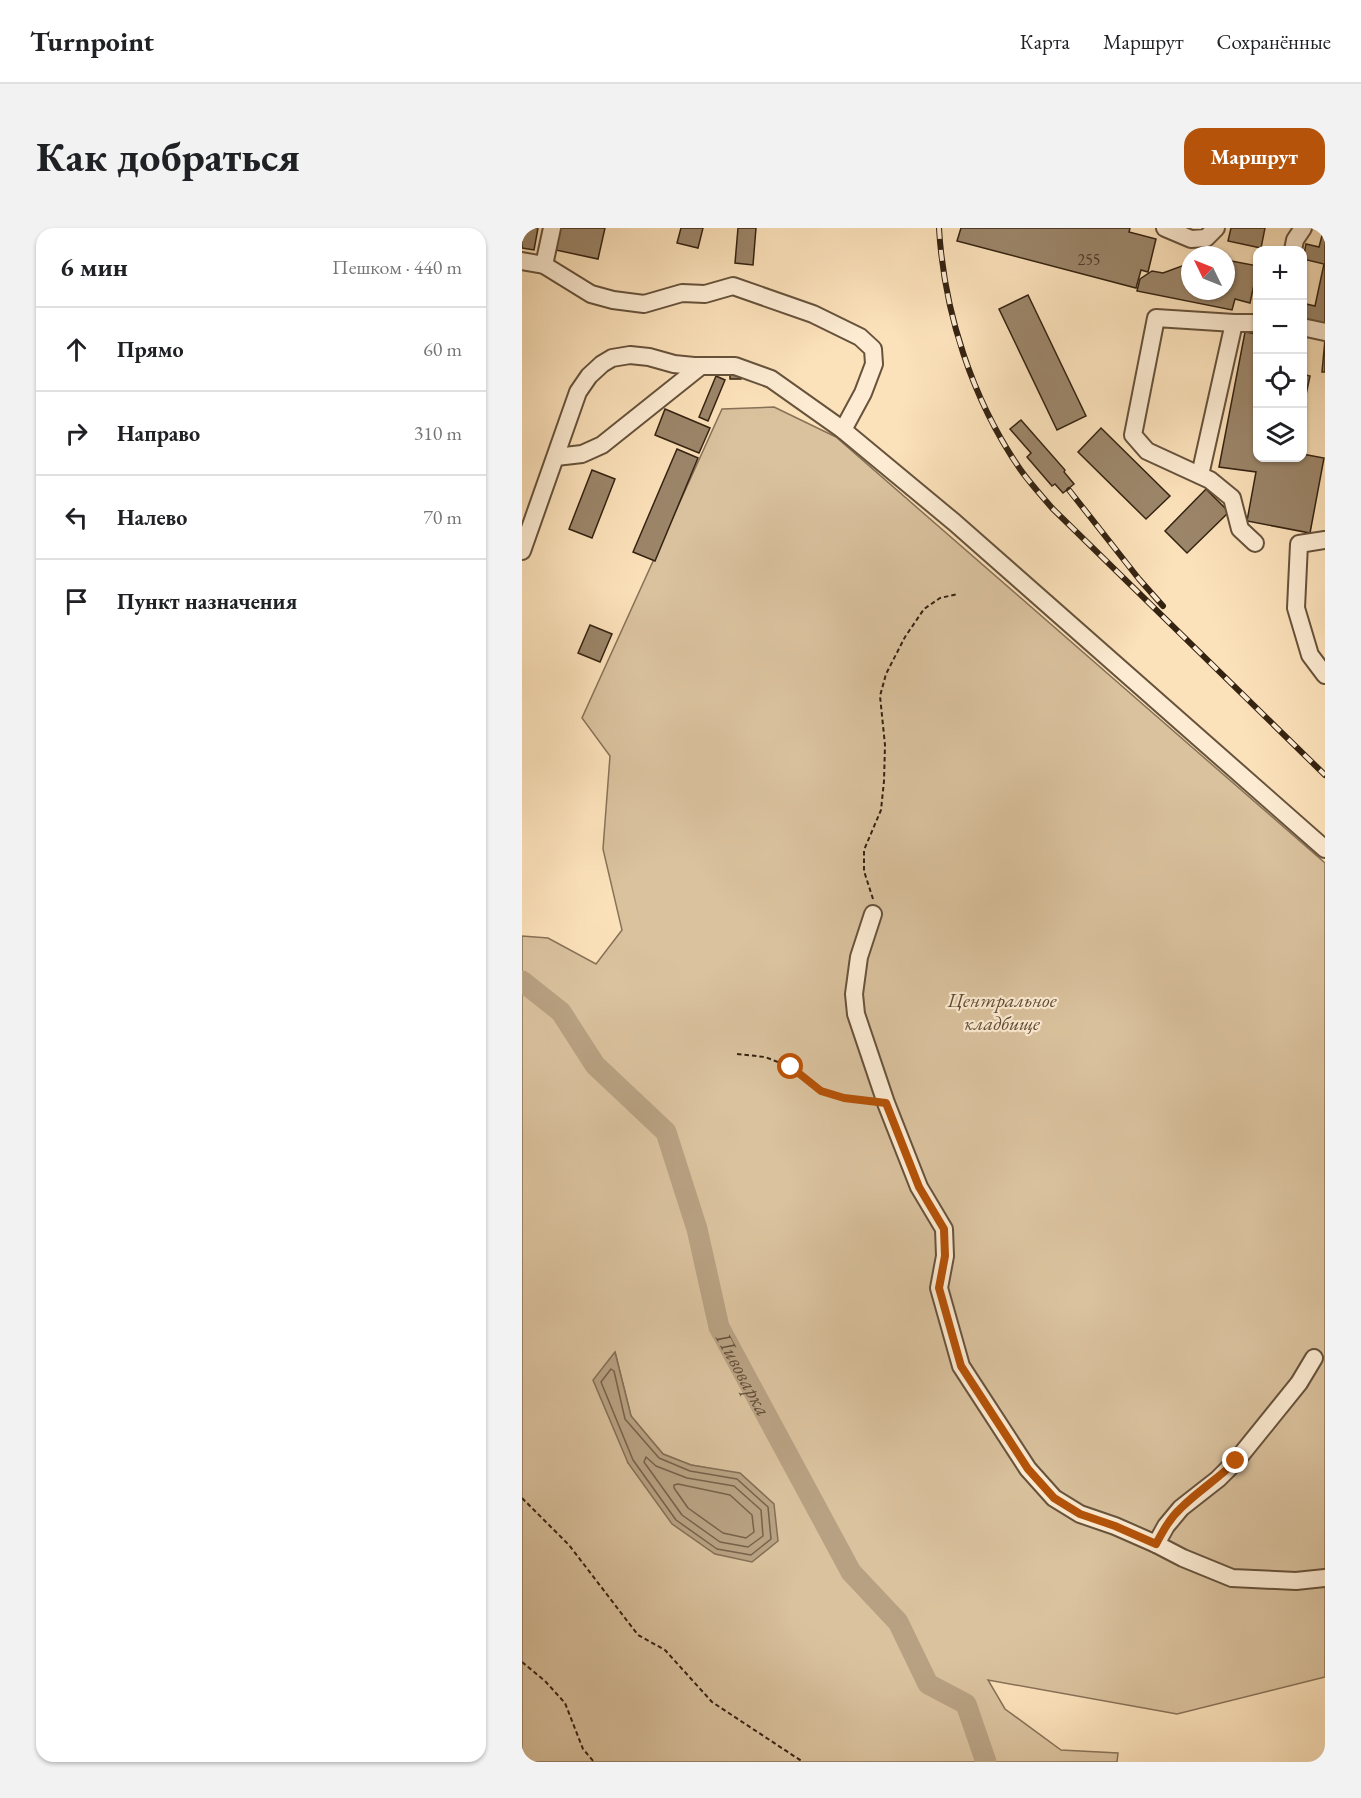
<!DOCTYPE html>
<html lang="ru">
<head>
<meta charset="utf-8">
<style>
  body { margin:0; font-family:"EB Garamond",serif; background:#f2f2f2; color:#202124 }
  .controls { position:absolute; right:18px; top:18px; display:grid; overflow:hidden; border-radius:12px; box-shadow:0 2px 4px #0004 }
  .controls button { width:54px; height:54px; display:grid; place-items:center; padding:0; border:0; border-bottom:2px solid #e0e0e0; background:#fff; color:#202124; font:30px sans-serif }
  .compass { position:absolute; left:659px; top:18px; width:54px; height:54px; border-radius:50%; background:#fff; box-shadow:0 2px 4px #0004; rotate:313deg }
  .stop { position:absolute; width:18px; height:18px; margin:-14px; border:4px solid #b45309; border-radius:50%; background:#fff }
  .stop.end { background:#b45309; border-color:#fff; box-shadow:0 2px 6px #0008 }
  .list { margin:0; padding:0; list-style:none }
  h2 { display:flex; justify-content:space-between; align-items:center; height:78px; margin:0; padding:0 24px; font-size:26px }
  h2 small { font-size:20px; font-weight:400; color:#757577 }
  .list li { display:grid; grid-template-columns:39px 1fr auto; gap:18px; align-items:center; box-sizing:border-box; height:84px; padding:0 24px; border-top:2px solid #e0e0e0 }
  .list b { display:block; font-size:22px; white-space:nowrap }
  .list em { font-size:20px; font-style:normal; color:#757577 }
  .icon { flex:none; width:33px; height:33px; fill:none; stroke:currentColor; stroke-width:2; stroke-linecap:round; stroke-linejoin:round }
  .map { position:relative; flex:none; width:803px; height:1534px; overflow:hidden; border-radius:18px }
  header { display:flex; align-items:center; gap:36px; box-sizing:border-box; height:84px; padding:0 30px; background:#fff; border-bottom:2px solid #e0e0e0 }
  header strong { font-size:28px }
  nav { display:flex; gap:33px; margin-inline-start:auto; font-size:21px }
  .intro { display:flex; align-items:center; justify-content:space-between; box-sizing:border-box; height:144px; padding:0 36px }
  h1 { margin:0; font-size:42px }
  .button { padding:15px 27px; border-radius:18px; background:#b45309; color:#fff; font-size:21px; font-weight:700 }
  main { display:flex; gap:36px; padding:0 36px }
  aside { flex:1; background:#fff; border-radius:18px; box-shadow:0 2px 4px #0004 }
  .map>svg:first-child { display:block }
  .green { fill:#dac29e; stroke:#887258; stroke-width:1.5; fill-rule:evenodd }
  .water { fill:#b8a182; stroke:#846f55; stroke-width:1.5 }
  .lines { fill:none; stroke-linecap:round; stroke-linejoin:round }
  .shore { stroke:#76624a; stroke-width:1.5 }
  .river { stroke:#b8a182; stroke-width:21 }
  .building { fill:#9c866a; stroke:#352312; stroke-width:1.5 }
  .minor-casing { stroke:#67533c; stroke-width:20 }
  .path { stroke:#352312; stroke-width:2; stroke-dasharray:4.5 3; stroke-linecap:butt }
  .minor { stroke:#fdecd3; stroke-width:16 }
  .rail-casing { stroke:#352312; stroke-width:6 }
  .rail { stroke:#fdecd3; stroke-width:4; stroke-dasharray:11; stroke-linecap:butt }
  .route { stroke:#b45309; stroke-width:8 }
  .labels { text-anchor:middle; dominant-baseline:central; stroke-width:4.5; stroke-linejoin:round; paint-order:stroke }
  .number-label { font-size:16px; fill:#4f3c28 }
  .park-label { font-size:20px; font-style:italic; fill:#5e4b35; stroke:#fdecd3 }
  .water-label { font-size:21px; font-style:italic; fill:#634f39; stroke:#fdecd3 }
</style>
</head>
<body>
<header>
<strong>Turnpoint</strong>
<nav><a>Карта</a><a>Маршрут</a><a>Сохранённые</a></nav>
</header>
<div class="intro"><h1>Как добраться</h1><a class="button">Маршрут</a></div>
<main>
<aside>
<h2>6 мин<small>Пешком · 440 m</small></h2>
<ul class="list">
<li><svg class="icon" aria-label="ahead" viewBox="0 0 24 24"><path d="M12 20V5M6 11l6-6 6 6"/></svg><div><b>Прямо</b></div><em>60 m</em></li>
<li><svg class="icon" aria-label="right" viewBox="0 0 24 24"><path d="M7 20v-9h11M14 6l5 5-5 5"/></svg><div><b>Направо</b></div><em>310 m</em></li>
<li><svg class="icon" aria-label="left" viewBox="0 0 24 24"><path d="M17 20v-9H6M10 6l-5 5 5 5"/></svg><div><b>Налево</b></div><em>70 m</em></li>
<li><svg class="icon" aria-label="arrive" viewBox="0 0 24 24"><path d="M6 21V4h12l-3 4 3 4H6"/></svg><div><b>Пункт назначения</b></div></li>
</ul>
</aside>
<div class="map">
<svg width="803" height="1534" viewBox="0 0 803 1534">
  <rect width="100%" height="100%" fill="#fce2bb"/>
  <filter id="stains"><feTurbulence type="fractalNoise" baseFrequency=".00333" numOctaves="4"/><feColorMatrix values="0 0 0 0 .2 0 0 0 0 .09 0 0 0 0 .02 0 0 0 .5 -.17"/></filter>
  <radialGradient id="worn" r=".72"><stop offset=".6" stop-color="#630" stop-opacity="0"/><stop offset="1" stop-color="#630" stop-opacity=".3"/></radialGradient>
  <path class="green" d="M252,179L314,209L803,635V1449L655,1486L466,1452L483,1481L539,1522L596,1525L595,1534H0V708L26,710L74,736L100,702L81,621L88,528L60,490L200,181ZM93,1124L109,1188L141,1226L169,1237L218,1246L252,1276L106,1235Z"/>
  <polygon class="water" points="93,1124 109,1188 141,1226 169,1237 218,1245 252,1276 256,1313 230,1334 193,1326 150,1296 106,1235 71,1152"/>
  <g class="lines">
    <g class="shore">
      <polygon points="89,1141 92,1143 103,1191 137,1230 168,1243 215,1251 246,1279 249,1311 229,1327 195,1321 154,1292 111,1232 79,1154"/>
      <polygon points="124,1229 134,1238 165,1250 212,1258 239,1282 241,1308 226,1319 198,1314 160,1287 122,1234"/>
      <polygon points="156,1256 208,1267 230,1287 232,1304 224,1310 201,1305 166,1280 152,1260 152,1257"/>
    </g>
    <path class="river" id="s1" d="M0,753L39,784L73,837L144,904L175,1001L197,1099L329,1344L376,1394L406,1456L444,1476L464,1534"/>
  </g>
  <g class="building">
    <polygon points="0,0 16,0 12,22 0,20"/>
    <polygon points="33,0 83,0 76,31 29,21"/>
    <polygon points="159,0 181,0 176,20 155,15"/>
    <polygon points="216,0 234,0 231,37 213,35"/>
    <polygon points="439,0 608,0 607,4 634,11 626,44 619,42 614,60 435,13"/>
    <polygon points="709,0 743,0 739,20 706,13"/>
    <polygon points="802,0 803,1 803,96 781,92 784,76 793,78 802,36 781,31 784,16 797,19"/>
    <polygon points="704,32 736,38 728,75 713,71 710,82 615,63 618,51 630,43 641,45 668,35 668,63 704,63"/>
    <polygon points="506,67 564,188 535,202 477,81"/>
    <polygon points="723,104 736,106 736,230 780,230 780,226 802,230 788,305 725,293 734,244 697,239"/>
    <polygon points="803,111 803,144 800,144"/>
    <rect x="208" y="145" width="11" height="6"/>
    <polygon points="780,146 788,148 780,185"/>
    <polygon points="194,148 203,152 186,193 177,189"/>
    <polygon points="143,181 188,200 177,225 133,207"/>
    <polygon points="499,192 543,242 542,244 552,256 541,265 533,256 530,258 505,229 509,225 488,201"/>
    <polygon points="579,200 648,268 624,291 556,224"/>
    <polygon points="155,221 176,230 133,333 111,324"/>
    <polygon points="70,242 93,251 70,310 47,301"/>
    <polygon points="684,261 707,284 665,325 643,303"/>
    <polygon points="68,397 90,406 78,434 56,425"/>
  </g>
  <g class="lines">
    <defs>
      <g id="minor">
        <polyline points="643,0 669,11 684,10 694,0"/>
        <polyline points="771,22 773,12 781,0"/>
        <polyline points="0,33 22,37 69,66 91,72 122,76 160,65 183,66 211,58 291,86 338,109 351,121 352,136 341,165 321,202"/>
        <polyline points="22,37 30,0"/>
        <polyline points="780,99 803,104"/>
        <polyline points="34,229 60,226 80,217 179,138"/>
        <polyline points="678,247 712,95"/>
        <polyline points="803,312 777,316 774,380 788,427 803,447"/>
        <polyline points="733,315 718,301 710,270 688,252 625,223 611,207 634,90 712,95 736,95"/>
        <polyline points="0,323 56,164 67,148 80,136 90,130 108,127 127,129 152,136 172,138 213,138 249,151 321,202 432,294 803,621"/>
        <polyline points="351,686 337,729 332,766 334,786 364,875 397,959 422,1001 423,1028 417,1060 439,1138 506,1241 532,1270 558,1286 593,1298 634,1316 661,1330 710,1350 774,1353 803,1350"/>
        <polyline points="634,1316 644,1298 659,1280 696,1251 714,1233 777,1155 792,1130"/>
      </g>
    </defs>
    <use href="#minor" class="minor-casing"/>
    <g class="path">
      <polyline points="351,671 342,643 342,622 359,582 362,553 363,517 358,468 364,446 383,409 402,381 418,370 436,366"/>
      <polyline points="215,826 243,829 269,839 299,863 322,870 349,873"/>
      <polyline points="0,1270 47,1317 116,1407 143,1422 190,1474 281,1534"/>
      <polyline points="0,1434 23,1453 43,1475 61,1521 72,1534"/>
    </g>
    <use href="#minor" class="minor"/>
    <defs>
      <g id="rail">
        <path d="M417,0C422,84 450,171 498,241C507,254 519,267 530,280L803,547"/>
        <polyline points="547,262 617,351 641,378"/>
      </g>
    </defs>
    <use href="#rail" class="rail-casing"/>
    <use href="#rail" class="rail"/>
  </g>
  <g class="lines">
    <path class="route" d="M269,839L299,863L322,870L364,875L397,959L422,1001L423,1028L417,1060L439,1138L506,1241L532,1270L558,1286L593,1298L634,1316C641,1303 648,1290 659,1280C676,1263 697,1250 714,1233"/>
  </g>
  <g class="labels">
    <g class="number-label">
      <text x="567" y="31">255</text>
    </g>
    <g class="park-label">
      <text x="480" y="772">Центральное<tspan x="480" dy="23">кладбище</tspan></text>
    </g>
    <g class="water-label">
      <text stroke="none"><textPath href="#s1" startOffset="466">Пивоварка</textPath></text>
    </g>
  </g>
  <rect width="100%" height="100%" filter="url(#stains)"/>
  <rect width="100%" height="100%" fill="url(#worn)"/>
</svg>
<div class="controls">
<button>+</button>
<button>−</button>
<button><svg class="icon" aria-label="locate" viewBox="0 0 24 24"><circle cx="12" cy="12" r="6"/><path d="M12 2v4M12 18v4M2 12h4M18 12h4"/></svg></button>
<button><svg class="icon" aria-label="layers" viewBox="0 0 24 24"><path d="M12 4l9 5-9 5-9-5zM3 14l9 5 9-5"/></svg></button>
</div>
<svg class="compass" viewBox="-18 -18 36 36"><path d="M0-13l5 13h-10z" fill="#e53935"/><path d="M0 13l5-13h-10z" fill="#757577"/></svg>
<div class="stop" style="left:269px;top:839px"></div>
<div class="stop end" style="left:714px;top:1233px"></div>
</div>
</main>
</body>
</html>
